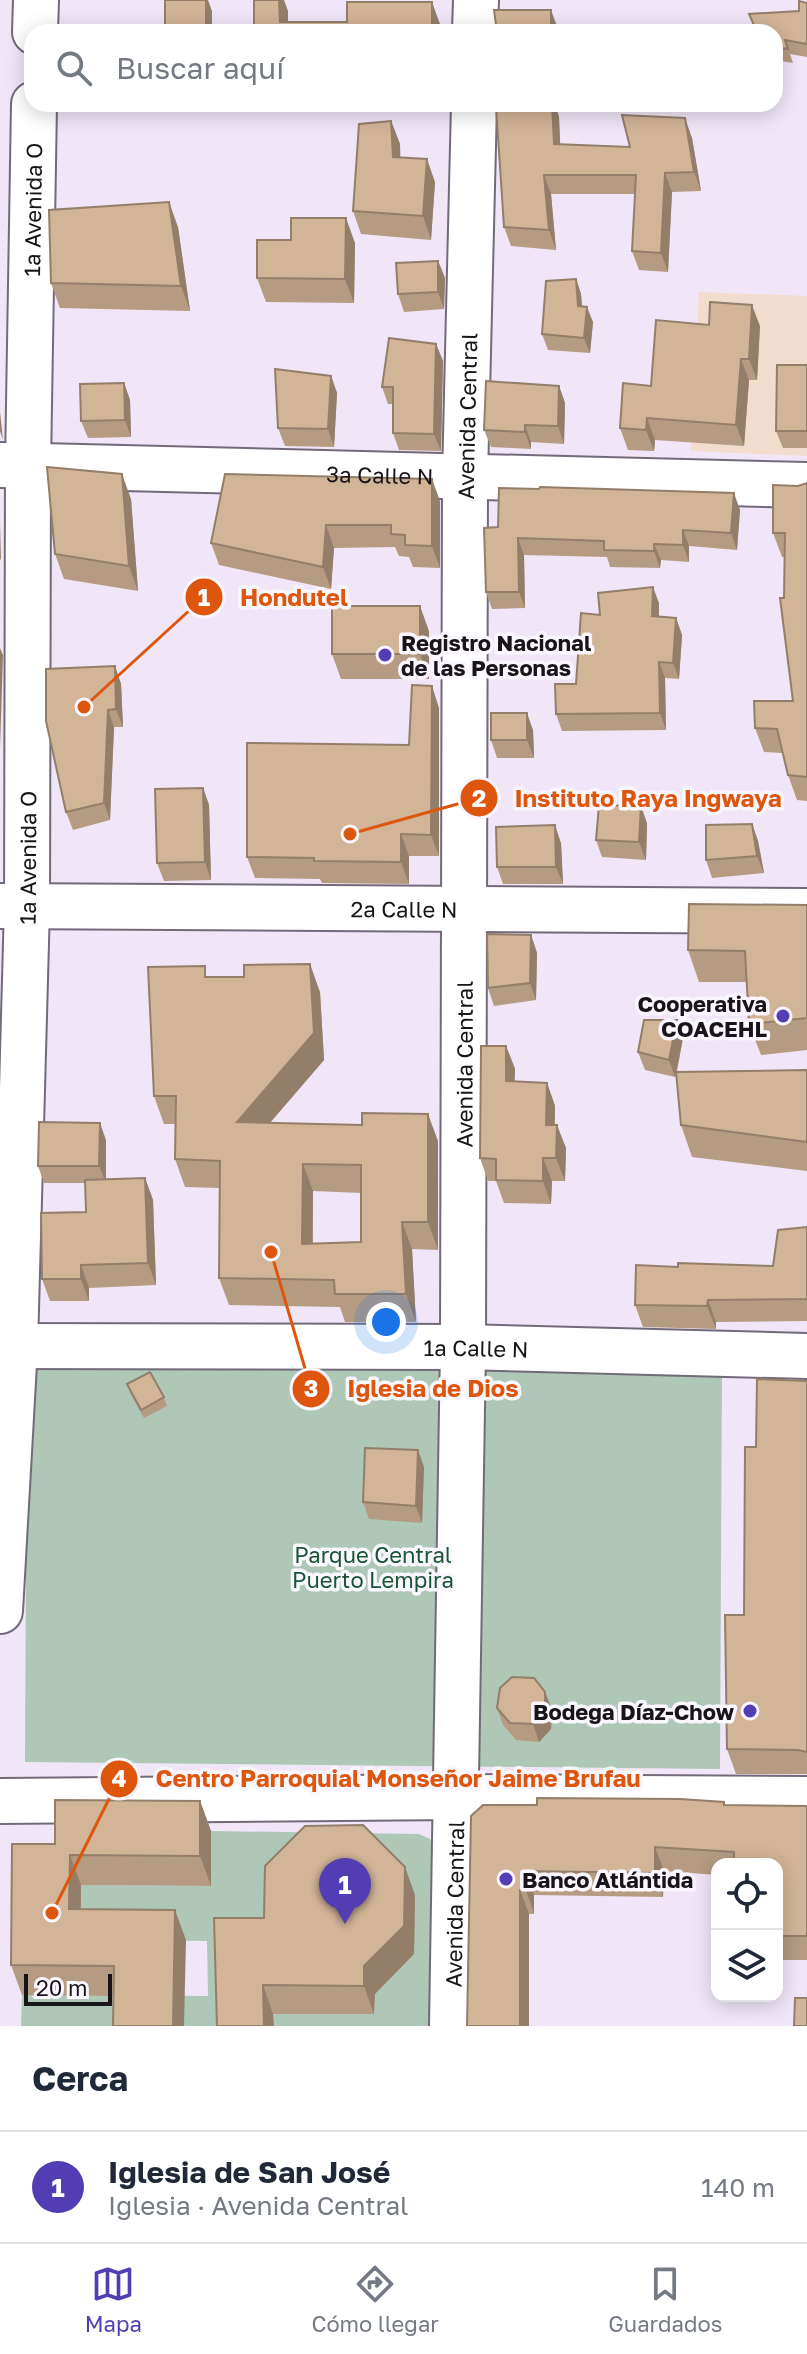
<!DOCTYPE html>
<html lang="es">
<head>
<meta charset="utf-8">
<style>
  body { margin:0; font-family:"Golos Text",sans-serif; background:#f2f2f3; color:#1f2937 }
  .controls { position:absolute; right:24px; bottom:24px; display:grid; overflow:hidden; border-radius:16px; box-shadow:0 4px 20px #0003 }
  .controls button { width:72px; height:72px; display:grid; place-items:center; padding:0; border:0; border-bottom:2px solid #e0e1e3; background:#fff; color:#1f2937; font:40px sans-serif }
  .scale { position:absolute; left:24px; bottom:20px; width:88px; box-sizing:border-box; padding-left:8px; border:4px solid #18141a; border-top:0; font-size:22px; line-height:28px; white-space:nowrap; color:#18141a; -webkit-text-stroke:6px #faf6fd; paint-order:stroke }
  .you { position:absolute; left:386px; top:1322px; width:28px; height:28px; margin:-20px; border:6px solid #fff; border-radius:50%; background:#1a73e8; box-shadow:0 0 0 12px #1a73e833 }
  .badge { display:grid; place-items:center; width:52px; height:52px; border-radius:50%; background:#533db4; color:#fff; font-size:26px; font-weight:700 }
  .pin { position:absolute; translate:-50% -66px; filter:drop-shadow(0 2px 4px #0008) }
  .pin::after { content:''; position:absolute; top:42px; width:28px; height:24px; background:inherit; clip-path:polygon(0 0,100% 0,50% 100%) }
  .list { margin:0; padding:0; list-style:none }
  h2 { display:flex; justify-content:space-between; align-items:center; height:104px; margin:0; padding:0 32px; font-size:34px }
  h2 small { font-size:26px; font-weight:400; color:#747a83 }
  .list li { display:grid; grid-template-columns:52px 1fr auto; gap:24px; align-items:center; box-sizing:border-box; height:112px; padding:0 32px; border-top:2px solid #e0e1e3 }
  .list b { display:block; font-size:30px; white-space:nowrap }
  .list p { margin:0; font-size:26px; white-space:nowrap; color:#747a83 }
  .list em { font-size:26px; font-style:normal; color:#747a83 }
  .icon { flex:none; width:44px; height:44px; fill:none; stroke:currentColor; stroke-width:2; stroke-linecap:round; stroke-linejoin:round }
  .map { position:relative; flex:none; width:807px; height:2026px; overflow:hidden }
  .search { position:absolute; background:#fff; box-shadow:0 4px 20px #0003; left:24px; right:24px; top:24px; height:88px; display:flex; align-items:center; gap:20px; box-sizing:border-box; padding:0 28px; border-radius:24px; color:#747a83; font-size:30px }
  .sheet { height:216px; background:#fff }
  nav { display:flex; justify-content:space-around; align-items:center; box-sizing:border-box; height:112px; border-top:2px solid #e0e1e3; background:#fff; font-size:22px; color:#747a83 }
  nav a { display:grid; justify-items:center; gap:4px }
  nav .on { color:#533db4 }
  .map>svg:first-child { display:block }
  .education { fill:#f1dcce }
  .green { fill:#aec7b6; fill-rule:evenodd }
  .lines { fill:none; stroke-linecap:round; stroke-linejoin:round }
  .minor-casing { stroke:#736a79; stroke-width:48 }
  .minor { stroke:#fff; stroke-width:44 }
  .wall { fill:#b59b82; fill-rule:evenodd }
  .shaded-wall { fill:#937e6a }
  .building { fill:#d2b497; stroke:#937e6a; stroke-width:2; fill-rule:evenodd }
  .poi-dot { fill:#533db4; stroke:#faf6fd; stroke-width:3 }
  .labels { text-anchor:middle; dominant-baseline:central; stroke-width:7; stroke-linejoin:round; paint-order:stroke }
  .street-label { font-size:22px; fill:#18141a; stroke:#faf6fd }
  .poi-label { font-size:22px; font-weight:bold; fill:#18141a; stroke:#faf6fd; text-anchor:start }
  .park-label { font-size:22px; fill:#175434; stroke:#faf6fd }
  .leader { fill:none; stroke:#de560d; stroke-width:3 }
  .callout-dot { fill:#de560d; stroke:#faf6fd; stroke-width:3 }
  .mark-label { font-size:24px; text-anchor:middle; font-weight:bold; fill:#fff }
  .callout-label { font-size:24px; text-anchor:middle; font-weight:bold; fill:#de560d; stroke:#faf6fd; stroke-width:7; stroke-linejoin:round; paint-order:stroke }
</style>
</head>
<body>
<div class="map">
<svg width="807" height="2026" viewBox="0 0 807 2026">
  <rect width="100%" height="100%" fill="#f0e6f8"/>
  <polygon class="education" points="699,292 807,296 807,456 691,451"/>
  <g class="green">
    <polygon points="27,1365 722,1373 720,1769 25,1762"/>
    <path d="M211,1831L419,1834L430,1839L434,1851L432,2026H21L22,1995L208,1996L207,1941L80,1939L81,1885L211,1886ZM414,1954L375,1994L374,2014L313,2013Z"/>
  </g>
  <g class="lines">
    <defs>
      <g id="minor">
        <polyline points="35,32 36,0"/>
        <polyline points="475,32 476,0"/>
        <path id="s1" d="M0,465L807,485"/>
        <path id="s2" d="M0,906L807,911"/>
        <path id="s3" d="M0,1346L463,1347L807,1356"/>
        <path id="s4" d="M0,1611L15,1346L27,906L28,465L34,104"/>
        <polyline points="0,1801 455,1797 807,1799"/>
        <path id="s5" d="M452,2026L463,1347L465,477L474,104"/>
      </g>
    </defs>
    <use href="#minor" class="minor-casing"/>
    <use href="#minor" class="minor"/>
  </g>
  <g class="wall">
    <polygon points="807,3 807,57 790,54 793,63 775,60 775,32 756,32 749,14 799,11"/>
    <polygon points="261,104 301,104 301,112 264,112"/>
    <polygon points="504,104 557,104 557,111 559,117 560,144 630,147 692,138 701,191 672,192 668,272 639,270 632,251 635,194 551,194 556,250 511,246 504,227"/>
    <polygon points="391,121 400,144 400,157 435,182 431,240 361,234 353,211"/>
    <polygon points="178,227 190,311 60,308 51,283"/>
    <polygon points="355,243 354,303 266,302 257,278"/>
    <polygon points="438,261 445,278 444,309 404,312 398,294"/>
    <polygon points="576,279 581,294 582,306 593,322 590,353 548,350 542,334"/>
    <polygon points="709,325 760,326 757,380 749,380 744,446 655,440 654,451 628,450 620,428"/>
    <polygon points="436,344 443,361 441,451 399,450 393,433 393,404 388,404 382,387"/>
    <polygon points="807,365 807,448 783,448 776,431"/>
    <polygon points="331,376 337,393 334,447 285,446 278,428"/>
    <polygon points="124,383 130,400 131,437 88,438 81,421"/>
    <polygon points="559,386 565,403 564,444 531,442 531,449 491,447 484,430"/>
    <polygon points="807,483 807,801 797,800 788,775 783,753 764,752 755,728 793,701 785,557 782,557 773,533 798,486"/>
    <polygon points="131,499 138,591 64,579 55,554"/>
    <polygon points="440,501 440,568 413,567 409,557 399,556 395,547 334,548 331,589 219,565 211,543"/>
    <polygon points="740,510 737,550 689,546 689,562 661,560 660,568 610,567 607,557 524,555 525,608 492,609 486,592 498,527"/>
    <polygon points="659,603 659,617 676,618 682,635 679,679 665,678 666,730 562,731 556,714 576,684 600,615"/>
    <polygon points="429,631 429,679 341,679 332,654"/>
    <polygon points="115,666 121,684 123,727 114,727 110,820 73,830 66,812"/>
    <polygon points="439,708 439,856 409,856 409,884 322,883 320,879 255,878 247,857 409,745"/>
    <polygon points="533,730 534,758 497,758 491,740"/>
    <polygon points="203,788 209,805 211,880 164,881 157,863"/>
    <polygon points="647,823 646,860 602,857 596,840"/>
    <polygon points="752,824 758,841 764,873 712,878 706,860"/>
    <polygon points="561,843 563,884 503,884 497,867"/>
    <polygon points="807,905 807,1050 761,1055 749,1024 747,982 699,982 688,950"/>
    <polygon points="531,935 537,953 536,1000 494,1006 488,988"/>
    <path d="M209,977L320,992L324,1060L270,1123L438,1141V1250L412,1249L416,1322H345L340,1307L229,1305L219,1278L220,1188L185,1187L175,1159V1124H164L154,1096ZM313,1191L361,1193V1242L313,1244Z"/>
    <polygon points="677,1020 683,1038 677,1072 807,1070 807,1171 692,1157 681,1125 676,1074 675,1077 645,1070 638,1052"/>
    <polygon points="506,1046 515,1069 514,1082 547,1083 555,1106 555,1125 566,1148 565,1181 552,1181 551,1204 504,1203 496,1181 488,1181 480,1158"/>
    <polygon points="106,1140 106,1179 145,1178 153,1200 156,1285 89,1288 89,1301 50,1301 42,1279 86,1212 85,1183 44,1183 38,1166"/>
    <polygon points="807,1227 807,1321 716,1322 716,1329 643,1327 635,1305 678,1267 773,1266"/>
    <polygon points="807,1381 807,1774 736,1774 727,1749 744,1615 756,1447"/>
    <polygon points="127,1384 164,1397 167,1406 144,1418 130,1393"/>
    <polygon points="424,1467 422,1523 369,1519 363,1502"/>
    <polygon points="545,1692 552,1710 551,1729 539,1742 516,1740 503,1725 497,1708"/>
    <polygon points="200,1801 211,1831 211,1886 81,1885 81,1909 186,1940 114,1996 22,1995 11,1965 55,1844"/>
    <polygon points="724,1802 725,1805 807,1806 807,1960 777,1960 777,1864 717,1864 717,1875 664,1871 663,1897 534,1895 534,1914 529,1914 467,2026 537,1805"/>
    <polygon points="415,1895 414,1954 375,1994 374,2014 273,2014 217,2026 264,1918"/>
  </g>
  <g class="shaded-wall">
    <polygon points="206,0 208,0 212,11 212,32 206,32"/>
    <polygon points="279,0 284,0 288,11 288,32 280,22"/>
    <polygon points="432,2 441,27 441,32 432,32"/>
    <polygon points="551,10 558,29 558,32 551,32"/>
    <polygon points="552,104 557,104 557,111 559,117 561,163 554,144"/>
    <polygon points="685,118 692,138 701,191 694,172"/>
    <polygon points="391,121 400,144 401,180 393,157"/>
    <polygon points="427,159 435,182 431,240 423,216"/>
    <polygon points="665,173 672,192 668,272 661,253"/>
    <polygon points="544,175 551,194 556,250 549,230"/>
    <polygon points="169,202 178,227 190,311 181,286"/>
    <polygon points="346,218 355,243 354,303 345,279"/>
    <polygon points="438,261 445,278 444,309 438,292"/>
    <polygon points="576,279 581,294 583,321 578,306"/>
    <polygon points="752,305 760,326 757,380 749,359"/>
    <polygon points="587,307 593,322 590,353 584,338"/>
    <polygon points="436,344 443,361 441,451 434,434"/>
    <polygon points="741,359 749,380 744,446 736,425"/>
    <polygon points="331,376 337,393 334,447 328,429"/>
    <polygon points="124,383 130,400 131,437 125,420"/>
    <polygon points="559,386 565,403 564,444 558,426"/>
    <polygon points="0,412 3,440 0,431"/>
    <polygon points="647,418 655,440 654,451 646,430"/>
    <polygon points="525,425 531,442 531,449 525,432"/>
    <polygon points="122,474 131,499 138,591 129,566"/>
    <polygon points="432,479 440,501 440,568 432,546"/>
    <polygon points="734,493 740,510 737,550 731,533"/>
    <polygon points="0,523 1,561 0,558"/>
    <polygon points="326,525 334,548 331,589 323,567"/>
    <polygon points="683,530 689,546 689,562 683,545"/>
    <polygon points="518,538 524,555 525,608 519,592"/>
    <polygon points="654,544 661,560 660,568 654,551"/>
    <polygon points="653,587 659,603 658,633 652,616"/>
    <polygon points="420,606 429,631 429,679 420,654"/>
    <polygon points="676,618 682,635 679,679 673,663"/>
    <polygon points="0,648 3,655 0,748"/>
    <polygon points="659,662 665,678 666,730 660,713"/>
    <polygon points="115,666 121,684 123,727 116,709"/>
    <polygon points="432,686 439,708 439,856 431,835"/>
    <polygon points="108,710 114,727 110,820 104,803"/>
    <polygon points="527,713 533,730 534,758 527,740"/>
    <polygon points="203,788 209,805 211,880 205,862"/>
    <polygon points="641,806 647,823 646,860 639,842"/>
    <polygon points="752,824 758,841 764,873 757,856"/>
    <polygon points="555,825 561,843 563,884 556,867"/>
    <polygon points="401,834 409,856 409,884 401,862"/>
    <polygon points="531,935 537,953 536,1000 530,983"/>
    <polygon points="310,964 320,992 324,1060 247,1149 237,1122"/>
    <polygon points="677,1020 683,1038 675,1077 669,1060"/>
    <polygon points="506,1046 515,1069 514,1104 506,1081"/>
    <polygon points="547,1083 555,1106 554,1148 546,1125"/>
    <polygon points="428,1114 438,1141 438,1250 428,1222"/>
    <polygon points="100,1123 106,1140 106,1183 99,1166"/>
    <polygon points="557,1125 566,1148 565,1181 556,1158"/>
    <polygon points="543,1158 552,1181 551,1204 543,1181"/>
    <polygon points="303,1164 313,1191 312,1272 302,1244"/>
    <polygon points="145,1178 153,1200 156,1285 148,1263"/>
    <polygon points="402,1222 412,1249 416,1322 406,1294"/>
    <polygon points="81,1265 89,1288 89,1301 81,1279"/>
    <polygon points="708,1300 716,1322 716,1329 707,1306"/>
    <polygon points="418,1450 424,1467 422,1523 416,1506"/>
    <polygon points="545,1692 552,1710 551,1729 539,1742 533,1724"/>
    <polygon points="200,1801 211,1831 211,1886 200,1856"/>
    <polygon points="655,1847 664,1871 663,1897 655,1873"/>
    <polygon points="70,1855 81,1885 80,1939 69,1909"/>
    <polygon points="405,1867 415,1895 414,1954 375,1994 374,2014 364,1986 364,1966"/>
    <polygon points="526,1871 534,1895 534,1914 526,1890"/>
    <polygon points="520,1890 529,1914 529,2026 520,2026"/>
    <polygon points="175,1910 186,1940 184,2026 173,2026"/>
    <polygon points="263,1985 273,2014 274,2026 264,2026"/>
  </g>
  <g class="building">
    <rect x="165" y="0" width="41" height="32"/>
    <polygon points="254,0 279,0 280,22 347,22 347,2 432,2 432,32 254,32"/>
    <polygon points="799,1 807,3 807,44 785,40 788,49 775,47 775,32 757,32 749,14 799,11"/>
    <polygon points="494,10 551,10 551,32 497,32"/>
    <polygon points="504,104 552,104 554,144 630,147 622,115 685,118 694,172 665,173 661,253 632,251 636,175 544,175 549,230 504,227 496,106 505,105"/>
    <polygon points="391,121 393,157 427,159 423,216 353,211 359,124"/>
    <polygon points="169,202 181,286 51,283 49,210"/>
    <polygon points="291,218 346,218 345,279 257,278 257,240 291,240"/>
    <polygon points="438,261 438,292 398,294 396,263"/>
    <polygon points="576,279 578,306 587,307 584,338 542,334 546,281"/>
    <polygon points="710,302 752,305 749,359 741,359 736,425 647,418 646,430 620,428 623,383 651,386 656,320 709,325"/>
    <polygon points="389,338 436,344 434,434 393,433 393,387 382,387"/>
    <polygon points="777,365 807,365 807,431 776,431"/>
    <polygon points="275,369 331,376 328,429 278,428"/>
    <polygon points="486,381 559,386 558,426 525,425 525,432 484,430"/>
    <polygon points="124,383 125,420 81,421 80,384"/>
    <polygon points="47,467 122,474 129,566 55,554"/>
    <polygon points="225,474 432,479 432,546 405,545 405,535 391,534 391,525 326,525 323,567 211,543"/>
    <polygon points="807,483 807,777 788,775 777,729 755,728 754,701 793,701 780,598 784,598 785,533 773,533 773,485 798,486"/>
    <polygon points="540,487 734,493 731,533 683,530 683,545 654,544 654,551 604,550 604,541 518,538 519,592 486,592 484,528 498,527 499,488 539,489"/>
    <polygon points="653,587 652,616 676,618 673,663 659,662 660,713 556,714 555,684 576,684 581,613 600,615 598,593"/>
    <rect x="332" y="606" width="88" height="48"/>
    <polygon points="115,666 116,709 108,710 104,803 66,812 46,721 46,669"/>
    <polygon points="412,685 432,686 431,835 401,834 401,862 314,861 314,858 247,857 247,743 409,745"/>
    <rect x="491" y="713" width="36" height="27"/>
    <polygon points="203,788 205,862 157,863 155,789"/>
    <polygon points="599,805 641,806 639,842 596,840"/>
    <polygon points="752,824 757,856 706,860 706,825"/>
    <polygon points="555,825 556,867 497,867 496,827"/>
    <polygon points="689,904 807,905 807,1018 749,1024 745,951 688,950"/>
    <polygon points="487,934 531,935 530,983 488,988"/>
    <path d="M310,964L314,1033L237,1122L362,1125V1113L428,1114V1222H402L406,1294H335L334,1280L219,1278L220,1161L175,1159L176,1096H154L148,967L205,966V977H244V965ZM303,1164L361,1165V1242L302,1244Z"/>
    <polygon points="644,1020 677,1020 669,1060 638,1052"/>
    <polygon points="481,1046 506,1046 506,1081 547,1083 546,1125 557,1125 556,1158 543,1158 543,1181 496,1180 496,1159 480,1158"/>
    <polygon points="807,1070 807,1142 681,1125 676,1072"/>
    <polygon points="39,1122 100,1123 99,1166 38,1166"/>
    <polygon points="145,1178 148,1263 81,1265 81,1279 42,1279 41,1213 86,1212 85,1180"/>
    <polygon points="807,1227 807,1299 708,1300 707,1306 635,1305 636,1265 678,1267 678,1263 773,1266 778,1230"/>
    <polygon points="150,1372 164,1397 141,1410 127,1384"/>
    <polygon points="757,1379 807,1381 807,1752 798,1750 727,1749 725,1615 744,1615 745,1447 756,1447"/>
    <polygon points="365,1448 418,1450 416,1506 363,1502"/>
    <polygon points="512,1677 534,1678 545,1692 545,1711 533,1724 510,1723 497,1708 500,1688"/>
    <polygon points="537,1798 680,1799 724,1802 724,1805 807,1806 807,1936 777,1936 777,1864 734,1864 734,1852 655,1847 655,1873 526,1871 526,1890 520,1890 520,2026 467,2026 471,1816 483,1805 537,1805"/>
    <polygon points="55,1800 200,1801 200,1856 70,1855 69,1909 175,1910 173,2026 113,2026 114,1966 11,1965 12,1844 55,1844"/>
    <polygon points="363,1825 405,1867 404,1926 364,1966 364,1986 263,1985 264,2026 217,2026 214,1918 264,1918 265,1866 305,1826"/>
    <polygon points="795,1998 807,1998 807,2026 794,2026"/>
  </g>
  <g class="poi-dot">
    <circle cx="385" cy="655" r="8"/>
    <circle cx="783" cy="1016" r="8"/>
    <circle cx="750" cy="1711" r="8"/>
    <circle cx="506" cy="1879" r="8"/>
  </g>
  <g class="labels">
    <g class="street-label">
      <text stroke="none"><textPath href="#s4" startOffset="1402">1a Avenida O</textPath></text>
      <text stroke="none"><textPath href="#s5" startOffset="1610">Avenida Central</textPath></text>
      <text stroke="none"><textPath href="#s1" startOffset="380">3a Calle N</textPath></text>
      <text stroke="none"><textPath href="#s4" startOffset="754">1a Avenida O</textPath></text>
      <text stroke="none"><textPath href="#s2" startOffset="404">2a Calle N</textPath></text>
      <text stroke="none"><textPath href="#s5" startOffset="962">Avenida Central</textPath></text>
      <text stroke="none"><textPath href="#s3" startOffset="476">1a Calle N</textPath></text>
      <text stroke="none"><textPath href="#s5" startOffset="122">Avenida Central</textPath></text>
    </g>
    <g class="poi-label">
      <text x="401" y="642">Registro Nacional<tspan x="401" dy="25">de las Personas</tspan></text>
      <text x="767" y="1003" text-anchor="end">Cooperativa<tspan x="767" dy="25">COACEHL</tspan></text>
      <text x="734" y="1711" text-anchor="end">Bodega Díaz-Chow</text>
      <text x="522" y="1879">Banco Atlántida</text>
    </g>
    <g class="park-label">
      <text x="373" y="1554">Parque Central<tspan x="373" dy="25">Puerto Lempira</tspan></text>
    </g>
  </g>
  <path class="leader" d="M84 707L204 597M350 834L479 798M271 1252L311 1389M52 1913L119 1779"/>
  <g class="callout-dot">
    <circle cx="84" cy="707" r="8"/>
    <circle cx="350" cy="834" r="8"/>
    <circle cx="271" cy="1252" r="8"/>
    <circle cx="52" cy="1913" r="8"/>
    <circle cx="204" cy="597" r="20"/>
    <circle cx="479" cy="798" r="20"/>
    <circle cx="311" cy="1389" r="20"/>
    <circle cx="119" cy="1779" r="20"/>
  </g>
  <g class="mark-label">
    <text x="204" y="606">1</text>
    <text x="479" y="807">2</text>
    <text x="311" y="1397">3</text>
    <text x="119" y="1787">4</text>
  </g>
  <g class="callout-label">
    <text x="294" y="606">Hondutel</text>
    <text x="648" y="807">Instituto Raya Ingwaya</text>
    <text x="433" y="1397">Iglesia de Dios</text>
    <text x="398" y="1787">Centro Parroquial Monseñor Jaime Brufau</text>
  </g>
</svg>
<div class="controls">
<button><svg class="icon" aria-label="locate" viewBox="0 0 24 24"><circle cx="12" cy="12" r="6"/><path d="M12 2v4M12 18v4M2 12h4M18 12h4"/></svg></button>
<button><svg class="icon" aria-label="layers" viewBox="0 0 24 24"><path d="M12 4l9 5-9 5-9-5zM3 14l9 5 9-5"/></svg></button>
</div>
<div class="scale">20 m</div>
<div class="you"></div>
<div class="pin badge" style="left:345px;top:1924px">1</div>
<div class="search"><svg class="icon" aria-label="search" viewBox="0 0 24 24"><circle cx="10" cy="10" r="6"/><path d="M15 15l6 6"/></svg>Buscar aquí</div>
</div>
<section class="sheet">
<h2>Cerca<small></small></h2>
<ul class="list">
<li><span class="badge">1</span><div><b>Iglesia de San José</b><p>Iglesia · Avenida Central</p></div><em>140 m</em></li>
</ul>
</section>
<nav>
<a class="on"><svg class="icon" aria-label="map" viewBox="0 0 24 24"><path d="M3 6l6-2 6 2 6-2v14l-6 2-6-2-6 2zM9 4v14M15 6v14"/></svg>Mapa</a>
<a><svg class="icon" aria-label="directions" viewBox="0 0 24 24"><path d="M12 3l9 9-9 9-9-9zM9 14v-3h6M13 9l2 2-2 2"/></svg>Cómo llegar</a>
<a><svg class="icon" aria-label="saved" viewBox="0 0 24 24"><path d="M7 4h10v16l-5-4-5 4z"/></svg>Guardados</a>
</nav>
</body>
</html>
